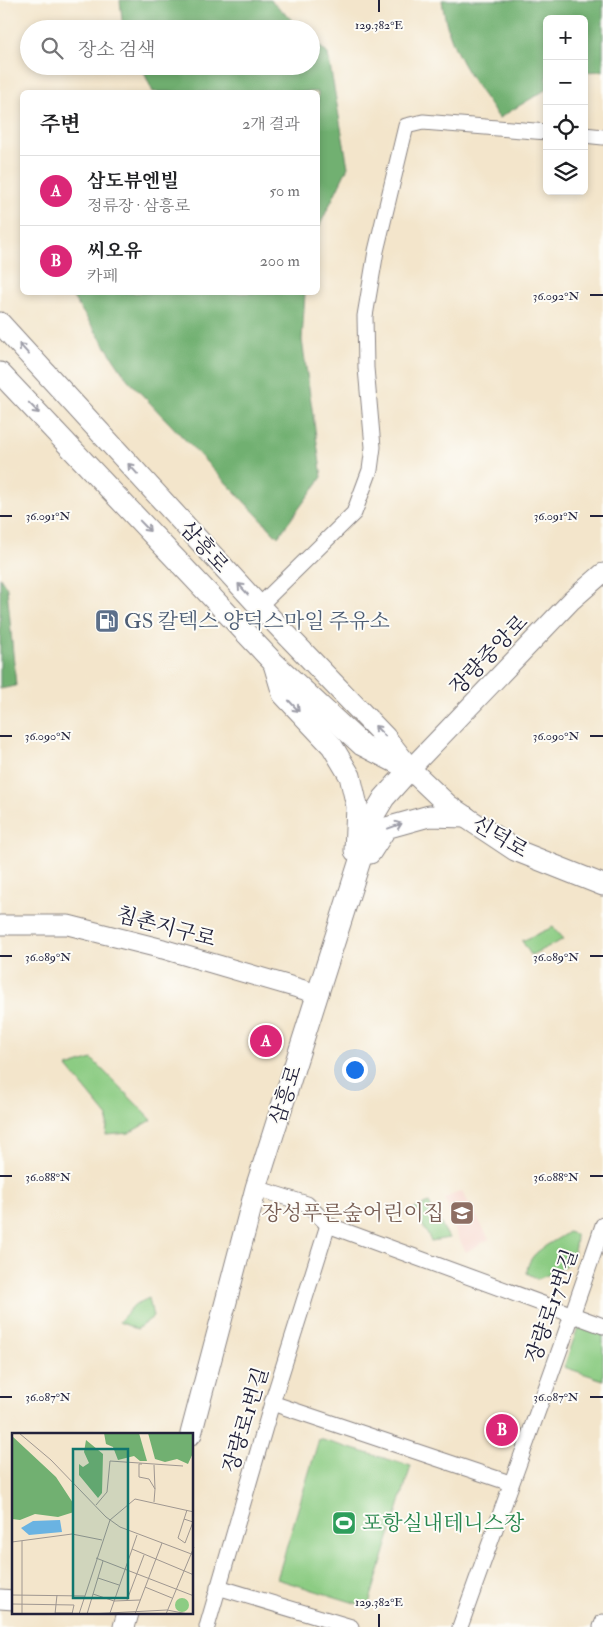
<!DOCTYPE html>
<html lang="ko">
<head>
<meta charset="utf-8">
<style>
  body { margin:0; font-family:"IM FELL Double Pica","Noto Serif KR",serif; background:#f6f6f6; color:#202124 }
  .controls { position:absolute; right:15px; top:15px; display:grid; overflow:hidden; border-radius:8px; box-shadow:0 2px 8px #0003 }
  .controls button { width:45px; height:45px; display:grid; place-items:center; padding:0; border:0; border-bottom:1px solid #e0e0e0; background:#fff; color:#202124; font:25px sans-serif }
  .you { position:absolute; left:354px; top:1069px; width:18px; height:18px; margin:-12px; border:4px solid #fff; border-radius:50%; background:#1a73e8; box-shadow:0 0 0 8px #1a73e833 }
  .badge { display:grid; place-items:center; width:32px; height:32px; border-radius:50%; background:#db2777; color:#fff; font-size:16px; font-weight:700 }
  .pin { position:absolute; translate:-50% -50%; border:2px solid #fff; box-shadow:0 1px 5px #0006 }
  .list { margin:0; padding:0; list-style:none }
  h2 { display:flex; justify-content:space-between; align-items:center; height:65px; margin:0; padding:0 20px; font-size:21px }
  h2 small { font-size:16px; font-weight:400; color:#757577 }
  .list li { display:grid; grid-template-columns:32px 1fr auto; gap:15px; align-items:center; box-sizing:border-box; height:70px; padding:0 20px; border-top:1px solid #e0e0e0 }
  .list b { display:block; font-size:19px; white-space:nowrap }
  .list p { margin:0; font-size:16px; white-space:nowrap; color:#757577 }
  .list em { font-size:16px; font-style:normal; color:#757577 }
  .icon { flex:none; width:28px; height:28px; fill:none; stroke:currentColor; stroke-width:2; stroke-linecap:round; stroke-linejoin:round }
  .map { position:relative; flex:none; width:603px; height:1627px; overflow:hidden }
  .search { position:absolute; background:#fff; box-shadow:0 2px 8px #0003; left:20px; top:20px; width:300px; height:55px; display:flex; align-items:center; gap:12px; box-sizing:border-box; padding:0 18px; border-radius:28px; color:#757577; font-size:19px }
  .panel { position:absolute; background:#fff; box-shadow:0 2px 8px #0003; left:20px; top:90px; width:300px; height:205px; border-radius:8px }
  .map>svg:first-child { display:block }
  .built { fill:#f7d1c8 }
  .green { fill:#8ccc83; stroke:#57775f }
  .forest { fill:#71b071; stroke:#4a6956 }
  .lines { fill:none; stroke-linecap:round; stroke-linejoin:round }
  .minor-casing { stroke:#8a8483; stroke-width:17 }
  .tertiary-casing { stroke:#8a8483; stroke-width:21 }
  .secondary-casing { stroke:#8a8483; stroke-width:23 }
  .minor { stroke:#fff; stroke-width:15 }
  .tertiary { stroke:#fff; stroke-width:19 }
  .secondary { stroke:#fff; stroke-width:21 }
  .oneway { stroke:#9c9ca7 }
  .ticks { fill:none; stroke:#22223b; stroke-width:2 }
  .labels { text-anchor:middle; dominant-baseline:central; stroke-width:4; stroke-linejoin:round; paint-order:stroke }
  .street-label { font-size:21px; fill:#22223b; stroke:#fdfcf7 }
  .service-label { font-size:21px; fill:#4e5e75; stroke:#fdfcf7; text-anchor:start }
  .education-label { font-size:21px; fill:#785e54; stroke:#fdfcf7; text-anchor:end }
  .leisure-label { font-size:21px; fill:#27864d; stroke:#fdfcf7; text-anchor:start }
  .inset-road { fill:none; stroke:#9f9791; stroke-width:1 }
  .view { fill:#0f766e; fill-opacity:0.15; stroke:#0f766e; stroke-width:2.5 }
  .inset-edge { fill:none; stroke:#22223b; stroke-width:2.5 }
  .ticks-label { font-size:12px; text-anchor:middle; fill:#22223b; stroke:#fdfcf7; stroke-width:4; stroke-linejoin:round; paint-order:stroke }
</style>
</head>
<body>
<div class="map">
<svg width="603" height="1627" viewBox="0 0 603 1627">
  <rect width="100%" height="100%" fill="#fdfcf7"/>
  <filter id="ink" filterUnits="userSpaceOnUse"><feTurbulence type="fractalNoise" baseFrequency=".02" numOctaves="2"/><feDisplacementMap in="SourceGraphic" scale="10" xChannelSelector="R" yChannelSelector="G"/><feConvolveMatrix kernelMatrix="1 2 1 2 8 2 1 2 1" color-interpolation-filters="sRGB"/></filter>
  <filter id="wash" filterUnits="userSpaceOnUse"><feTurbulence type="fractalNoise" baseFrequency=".0096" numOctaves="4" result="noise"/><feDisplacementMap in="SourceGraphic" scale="20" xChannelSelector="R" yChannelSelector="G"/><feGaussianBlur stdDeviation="1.12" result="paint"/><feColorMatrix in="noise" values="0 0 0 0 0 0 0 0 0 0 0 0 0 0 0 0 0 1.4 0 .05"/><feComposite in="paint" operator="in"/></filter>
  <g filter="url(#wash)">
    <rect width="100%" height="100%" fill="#f3e5cb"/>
    <polygon class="built" points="462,1191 489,1239 466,1252 453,1227 445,1198"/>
    <g class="green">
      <polygon points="553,927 564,939 531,955 522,941"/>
      <polygon points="92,1059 152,1120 129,1133 106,1135 108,1117 67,1067"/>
      <polygon points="429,1203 449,1238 431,1241 414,1209"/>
      <path d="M568,1232L576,1235C575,1265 565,1268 538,1279L527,1273C527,1251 552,1244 568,1232Z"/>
      <polygon points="149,1298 153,1317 137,1329 119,1322 134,1305"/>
      <polygon points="581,1319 603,1327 603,1380 564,1367"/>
      <polygon points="319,1439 411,1466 368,1607 277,1579"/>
    </g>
    <g class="forest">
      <polygon points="120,0 271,0 301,29 123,29"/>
      <path d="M442,0H603V71L584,72V19H547V89L499,118C471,78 448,50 442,0Z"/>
      <polygon points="311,38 328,54 348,167 318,229 318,92 153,92 141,66 311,66"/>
      <polygon points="70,293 305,293 302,340 322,477 278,537 128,380"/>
      <polygon points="0,577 7,588 16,686 0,689"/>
    </g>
  </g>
  <g filter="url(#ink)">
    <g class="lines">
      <defs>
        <g id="minor">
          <polyline points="584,135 603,137"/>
          <polyline points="259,606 354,513 370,470 373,447 366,368 365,316 376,251 406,126 423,122 547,132"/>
          <polyline points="256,1188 307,1204 328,1225 603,1326"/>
          <polyline points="272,1403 510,1483"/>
          <polyline points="218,1587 351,1627"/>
          <polyline points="207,1627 272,1403 328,1225"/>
          <path d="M460,1627C507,1493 558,1360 603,1225"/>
          <polyline points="601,1627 603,1622"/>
        </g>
        <g id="tertiary">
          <polyline points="410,769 572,600 603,573"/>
          <polyline points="0,925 68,925 163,949 318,994"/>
          <polyline points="0,1599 14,1600"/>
        </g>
        <g id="secondary">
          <polyline points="0,323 259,606 385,737 410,769 449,806 515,850 603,885"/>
          <polyline points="0,373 274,663 362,745 405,767"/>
          <polyline points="274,664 283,694 332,746 350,776 357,806 355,851"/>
          <polyline points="370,853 386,828 429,816 466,817"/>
          <polyline points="191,1434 256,1188 375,813 384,798 410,769"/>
          <polyline points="124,1627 128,1613"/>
        </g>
      </defs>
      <use href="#minor" class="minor-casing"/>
      <use href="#tertiary" class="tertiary-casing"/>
      <use href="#secondary" class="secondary-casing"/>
      <use href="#minor" class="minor"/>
      <use href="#tertiary" class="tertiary"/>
      <use href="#secondary" class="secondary"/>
    </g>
    <defs><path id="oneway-shaft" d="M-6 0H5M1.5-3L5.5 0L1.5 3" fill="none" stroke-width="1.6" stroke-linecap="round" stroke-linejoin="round" transform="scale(1.25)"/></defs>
    <g class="oneway">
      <use href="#oneway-shaft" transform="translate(24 349) rotate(-132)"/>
      <use href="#oneway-shaft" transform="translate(34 408) rotate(46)"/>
      <use href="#oneway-shaft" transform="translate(133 469) rotate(-132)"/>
      <use href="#oneway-shaft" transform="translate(145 526) rotate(46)"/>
      <use href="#oneway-shaft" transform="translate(243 589) rotate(-132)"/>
      <use href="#oneway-shaft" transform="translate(294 706) rotate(47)"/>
      <use href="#oneway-shaft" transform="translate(380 731) rotate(-134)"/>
      <use href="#oneway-shaft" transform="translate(395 826) rotate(-20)"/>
    </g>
  </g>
  <path class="ticks" d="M379,0V12M590,295H603M0,516H12M590,516H603M0,736H12M590,736H603M0,956H12M590,956H603M0,1176H12M590,1176H603M0,1397H12M590,1397H603M379,1614V1627"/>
  <defs>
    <symbol id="fuel-square" viewBox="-11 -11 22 22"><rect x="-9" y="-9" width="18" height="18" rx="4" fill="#5c6f8a" stroke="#fdfcf7"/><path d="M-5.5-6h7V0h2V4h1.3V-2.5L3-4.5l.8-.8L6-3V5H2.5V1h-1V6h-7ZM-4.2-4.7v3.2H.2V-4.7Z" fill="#fff"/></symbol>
    <symbol id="school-square" viewBox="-11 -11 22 22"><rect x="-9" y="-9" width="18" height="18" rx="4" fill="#8d6e63" stroke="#fdfcf7"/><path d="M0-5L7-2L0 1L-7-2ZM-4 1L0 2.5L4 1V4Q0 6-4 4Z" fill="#fff"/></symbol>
    <symbol id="stadium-square" viewBox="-11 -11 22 22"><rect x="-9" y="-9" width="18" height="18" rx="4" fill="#2e9e5b" stroke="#fdfcf7"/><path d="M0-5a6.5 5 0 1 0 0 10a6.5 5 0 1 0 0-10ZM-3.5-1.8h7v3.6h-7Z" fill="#fff"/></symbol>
  </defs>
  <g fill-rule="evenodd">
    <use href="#fuel-square" x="93" y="607" width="28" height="28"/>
    <use href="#school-square" x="448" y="1199" width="28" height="28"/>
    <use href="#stadium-square" x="330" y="1509" width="28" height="28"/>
  </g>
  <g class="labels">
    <g class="street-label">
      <text transform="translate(204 547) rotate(48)">삼흥로</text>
      <text transform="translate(489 655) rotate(-46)">장량중앙로</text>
      <text transform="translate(500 837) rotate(31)">신덕로</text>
      <text transform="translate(166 927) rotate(15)">침촌지구로</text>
      <text transform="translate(286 1095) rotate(-72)">삼흥로</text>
      <text transform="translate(552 1306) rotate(-71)">장량로17번길</text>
      <text transform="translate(246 1420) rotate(-73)">장량로1번길</text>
    </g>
    <g class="service-label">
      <text x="124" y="621">GS 칼텍스 양덕스마일 주유소</text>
    </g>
    <g class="education-label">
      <text x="444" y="1213">장성푸른숲어린이집</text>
    </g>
    <g class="leisure-label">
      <text x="362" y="1523">포항실내테니스장</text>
    </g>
  </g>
  <g transform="translate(12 1433)">
    <rect width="181" height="181" fill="#f3e5cb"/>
    <path d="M163 172a7 7 0 1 1 14 0a7 7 0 1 1-14 0Z" fill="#8ccc83"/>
    <path d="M92,0H127L135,28H128L122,23L106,27L101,14L94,11ZM136,0H181V20L176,31L165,26L153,29L143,26ZM0,3L44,44L61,70L62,79L46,84L23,81L8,87L0,86ZM74,7L91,21L90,60L86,65L67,42V31L71,34L77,30L72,19Z" fill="#71b071"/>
    <path d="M48,87L50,99L17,102L9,95L21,88Z" fill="#6ab3e2"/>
    <path class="inset-road" d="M7,0L39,27L94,84L108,94L182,122M130,31H127V44L137,46L143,56L142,69M142,32L143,56M84,72L95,59L98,28L171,33M172,86L181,89L173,110L166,105L175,77M98,87L123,66L182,79M0,109L60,101L90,107M120,116L182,142M84,125L182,163M86,145L107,152M133,154L160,165M81,161L102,168L128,167M0,162L73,163M115,167L132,122M0,171L62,172L60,181M43,180H61M98,180L125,102M10,181V108M43,181L45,162M67,181L98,87M75,181L91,128M77,181L155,177L176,181M123,181L150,110M154,181L182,114"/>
    <path class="view" d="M61,16H116V165H61Z"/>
    <rect width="181" height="181" class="inset-edge"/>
  </g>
  <g class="ticks-label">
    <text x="379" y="29">129.382°E</text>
    <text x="556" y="300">36.092°N</text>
    <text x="48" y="520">36.091°N</text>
    <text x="556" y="520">36.091°N</text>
    <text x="48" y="740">36.090°N</text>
    <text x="556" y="740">36.090°N</text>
    <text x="48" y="961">36.089°N</text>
    <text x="556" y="961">36.089°N</text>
    <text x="48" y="1181">36.088°N</text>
    <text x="556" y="1181">36.088°N</text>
    <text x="48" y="1401">36.087°N</text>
    <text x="556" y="1401">36.087°N</text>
    <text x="379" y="1606">129.382°E</text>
  </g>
</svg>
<div class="controls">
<button>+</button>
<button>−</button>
<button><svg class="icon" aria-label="locate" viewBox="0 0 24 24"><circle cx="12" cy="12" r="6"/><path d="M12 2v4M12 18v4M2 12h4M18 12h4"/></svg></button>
<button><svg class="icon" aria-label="layers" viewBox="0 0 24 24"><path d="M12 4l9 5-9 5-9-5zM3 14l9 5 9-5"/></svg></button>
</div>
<div class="you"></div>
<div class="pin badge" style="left:266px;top:1041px">A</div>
<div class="pin badge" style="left:502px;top:1430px">B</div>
<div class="search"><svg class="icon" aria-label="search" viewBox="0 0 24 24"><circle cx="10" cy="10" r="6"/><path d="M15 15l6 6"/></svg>장소 검색</div>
<section class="panel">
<h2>주변<small>2개 결과</small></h2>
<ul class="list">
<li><span class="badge">A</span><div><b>삼도뷰엔빌</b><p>정류장 · 삼흥로</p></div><em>50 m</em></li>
<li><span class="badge">B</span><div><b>씨오유</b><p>카페</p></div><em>200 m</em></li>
</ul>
</section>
</div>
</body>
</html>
